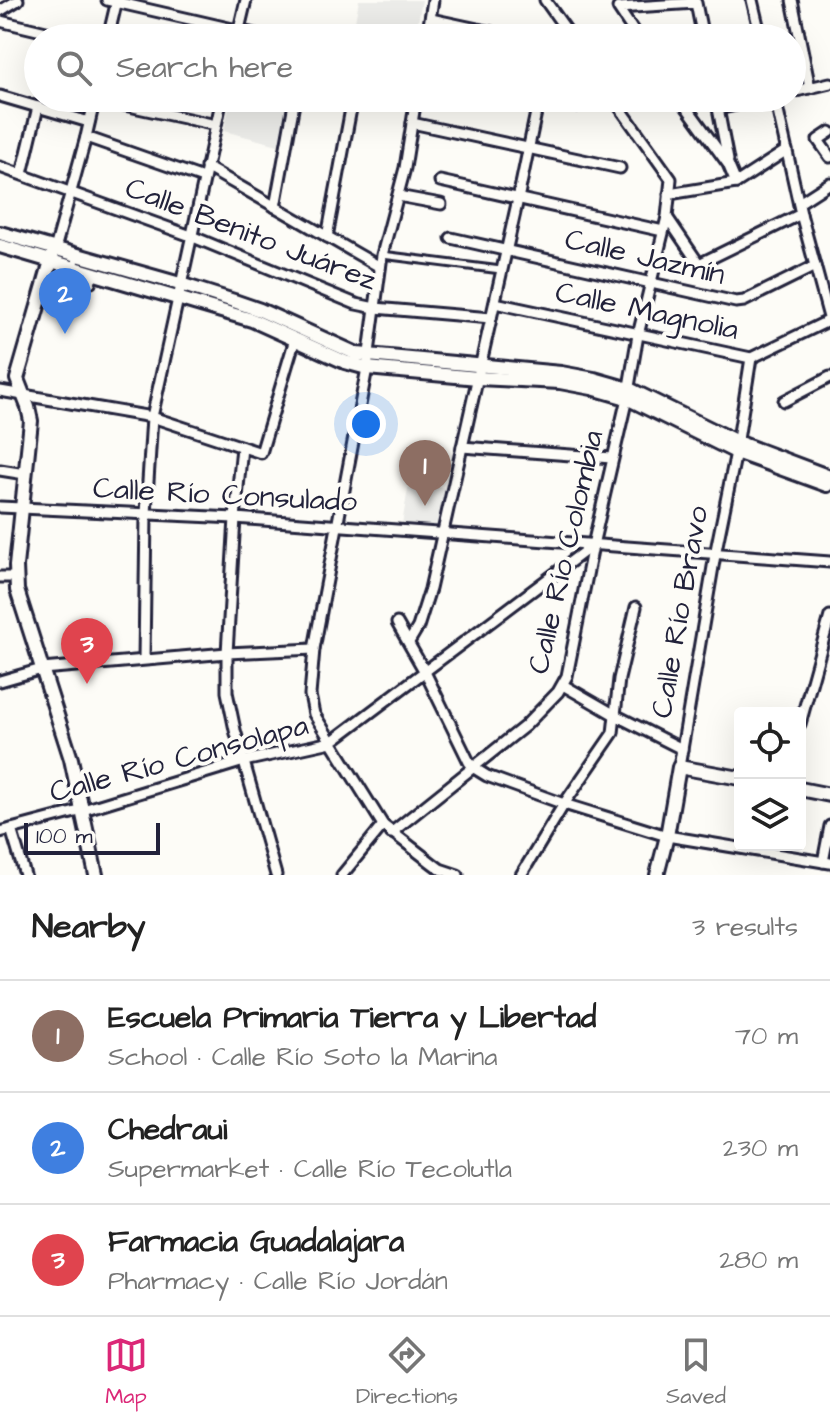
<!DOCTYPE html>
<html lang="en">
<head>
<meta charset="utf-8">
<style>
  body { margin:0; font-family:"Architects Daughter",sans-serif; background:#f2f2f2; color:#222 }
  .controls { position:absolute; right:24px; bottom:24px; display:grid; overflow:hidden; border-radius:8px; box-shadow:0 8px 32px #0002 }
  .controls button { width:72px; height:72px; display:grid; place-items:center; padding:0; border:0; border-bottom:2px solid #e0e0e0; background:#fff; color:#222; font:40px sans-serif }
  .scale { position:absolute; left:24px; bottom:20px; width:136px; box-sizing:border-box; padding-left:8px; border:4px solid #22223b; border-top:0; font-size:22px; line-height:28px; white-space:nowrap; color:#22223b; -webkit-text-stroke:6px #fdfcf7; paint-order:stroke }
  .you { position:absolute; left:366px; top:424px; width:28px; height:28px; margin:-20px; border:6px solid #fff; border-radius:50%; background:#1a73e8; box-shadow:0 0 0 12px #1a73e833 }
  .badge { display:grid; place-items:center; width:52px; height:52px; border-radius:50%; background:#db2777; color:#fff; font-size:26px; font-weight:700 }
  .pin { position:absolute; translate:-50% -66px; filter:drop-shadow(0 2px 4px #0008) }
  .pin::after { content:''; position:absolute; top:42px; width:28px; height:24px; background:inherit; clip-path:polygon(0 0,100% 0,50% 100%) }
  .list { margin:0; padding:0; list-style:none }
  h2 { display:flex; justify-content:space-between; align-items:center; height:104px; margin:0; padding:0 32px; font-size:34px }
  h2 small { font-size:26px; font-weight:400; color:#767676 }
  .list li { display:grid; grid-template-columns:52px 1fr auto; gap:24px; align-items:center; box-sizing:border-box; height:112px; padding:0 32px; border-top:2px solid #e0e0e0 }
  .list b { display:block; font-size:30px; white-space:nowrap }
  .list p { margin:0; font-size:26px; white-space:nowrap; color:#767676 }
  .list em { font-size:26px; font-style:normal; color:#767676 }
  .icon { flex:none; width:44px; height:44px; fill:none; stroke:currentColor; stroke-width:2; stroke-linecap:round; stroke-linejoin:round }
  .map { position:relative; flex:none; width:830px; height:875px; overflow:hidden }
  .search { position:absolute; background:#fff; box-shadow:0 8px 32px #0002; left:24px; right:24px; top:24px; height:88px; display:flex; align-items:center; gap:20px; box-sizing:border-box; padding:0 28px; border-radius:44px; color:#767676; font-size:30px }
  .sheet { height:440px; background:#fff }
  nav { display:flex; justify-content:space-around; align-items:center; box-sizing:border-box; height:112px; border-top:2px solid #e0e0e0; background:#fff; font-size:22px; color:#767676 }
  nav a { display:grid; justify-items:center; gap:4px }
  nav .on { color:#db2777 }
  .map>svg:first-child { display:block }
  .built { fill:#ecece9 }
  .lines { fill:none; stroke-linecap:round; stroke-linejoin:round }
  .lane-casing { stroke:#22223b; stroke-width:11 }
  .street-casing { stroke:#22223b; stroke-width:15 }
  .secondary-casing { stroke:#22223b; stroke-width:18 }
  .lane { stroke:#fdfcf7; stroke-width:5 }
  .street { stroke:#fdfcf7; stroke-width:9 }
  .secondary { stroke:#fdfcf7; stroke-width:12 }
  .labels { text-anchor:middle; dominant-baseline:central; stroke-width:8; stroke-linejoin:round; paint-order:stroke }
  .street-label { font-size:30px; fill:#22223b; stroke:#fdfcf7 }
</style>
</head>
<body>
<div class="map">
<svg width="830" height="875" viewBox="0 0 830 875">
  <rect width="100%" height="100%" fill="#fdfcf7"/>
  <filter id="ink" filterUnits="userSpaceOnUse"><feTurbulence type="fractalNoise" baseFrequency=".0125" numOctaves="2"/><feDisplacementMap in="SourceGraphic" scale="16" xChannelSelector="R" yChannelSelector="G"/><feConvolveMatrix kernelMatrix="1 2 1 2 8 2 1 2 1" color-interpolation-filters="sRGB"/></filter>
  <g filter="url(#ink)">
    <g class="built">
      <polygon points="359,0 422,0 415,38 352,38"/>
      <polygon points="231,98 289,98 282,146 224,131"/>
      <polygon points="409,483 448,488 440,528 402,524"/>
    </g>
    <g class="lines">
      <defs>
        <g id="lane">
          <polyline points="77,255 71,279 92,284 95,273"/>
          <polyline points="382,255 501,270"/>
        </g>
        <g id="street">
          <polyline points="107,0 272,38"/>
          <polyline points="545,0 572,38"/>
          <polyline points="752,0 761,38"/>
          <polyline points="792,0 810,88"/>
          <polyline points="0,11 18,0"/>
          <polyline points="431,19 519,38"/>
          <polyline points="0,21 71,38"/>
          <polyline points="108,38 117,0"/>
          <polyline points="237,38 246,0"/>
          <polyline points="427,38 433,0"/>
          <polyline points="638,38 618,8 696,3 703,38"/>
          <polyline points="792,92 830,83"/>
          <polyline points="0,96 89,122"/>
          <polyline points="92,98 216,125"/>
          <polyline points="416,98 405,168 382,255 367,368 314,649 310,695 314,714 383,825 432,863 440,869 458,875"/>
          <polyline points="548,98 575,106"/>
          <polyline points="680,98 728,164 736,183"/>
          <polyline points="716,98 728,160"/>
          <polyline points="775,98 801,214 830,321"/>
          <polyline points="718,109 768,98"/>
          <polyline points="412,123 620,168"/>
          <polyline points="830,132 818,140 830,157"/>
          <polyline points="86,137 203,178"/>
          <polyline points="0,167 191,236 356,304 375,308 491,318"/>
          <polyline points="206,167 380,267"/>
          <polyline points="22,174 38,107"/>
          <polyline points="440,181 663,231"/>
          <polyline points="669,194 736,183 787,150"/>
          <polyline points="398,196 441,204"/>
          <polyline points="799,203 830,183"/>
          <polyline points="275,207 295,98"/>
          <polyline points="667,217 699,264 801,214"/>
          <polyline points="327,237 353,98"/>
          <polyline points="451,238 736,302 744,301 815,266"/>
          <polyline points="55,249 86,137 95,98"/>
          <polyline points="495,303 751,358 830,320"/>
          <polyline points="0,391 152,417 261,453 295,339"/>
          <polyline points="784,401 830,377"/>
          <polyline points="242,447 235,518 227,653 227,692 235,730 276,875"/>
          <polyline points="462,447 612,458"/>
          <polyline points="0,470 25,474"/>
          <polyline points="0,507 235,518 830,562"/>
          <polyline points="0,577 15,577"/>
          <polyline points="397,623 425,672 469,762 474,768 487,776 564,804 667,836 830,863"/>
          <polyline points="409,642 418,627 430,589 518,199 539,98"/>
          <polyline points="144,659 146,514 152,417 222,98"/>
          <polyline points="0,681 42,669 227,653 314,649"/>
          <polyline points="563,685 615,715 682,749"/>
          <polyline points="800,724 830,616"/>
          <polyline points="679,767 715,555 736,452 751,358"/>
          <polyline points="11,829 25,875"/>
          <polyline points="0,832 83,810 244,761 331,742 593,545"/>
          <polyline points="391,833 525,726 558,692 567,676 593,545 627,398 638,335 667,217 671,179 613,98"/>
          <polyline points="823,862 830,826"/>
          <polyline points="342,875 383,825"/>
          <polyline points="521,875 564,804 613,733 619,679 636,607"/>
        </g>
        <g id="secondary">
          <polyline points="0,233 180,284 234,301 260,310 357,354 561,373 594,379 629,389 737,442 830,477"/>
          <polyline points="0,246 252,320 345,362 367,368 478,378 560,382 592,388 627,398 736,452 827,485"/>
          <polyline points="53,254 17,379 28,407 31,421 16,566 17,590 71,759 96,875"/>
          <polyline points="800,789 830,795"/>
          <polyline points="657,875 667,836 679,767 740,778"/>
        </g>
      </defs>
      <use href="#lane" class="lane-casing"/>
      <use href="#street" class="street-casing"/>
      <use href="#secondary" class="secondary-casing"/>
      <use href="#lane" class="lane"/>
      <use href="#street" class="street"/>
      <use href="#secondary" class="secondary"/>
    </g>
  </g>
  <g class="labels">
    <g class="street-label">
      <text transform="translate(251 234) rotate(21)">Calle Benito Juárez</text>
      <text transform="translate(645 257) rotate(13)">Calle Jazmín</text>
      <text transform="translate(647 311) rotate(12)">Calle Magnolia</text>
      <text transform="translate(225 495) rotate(3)">Calle Río Consulado</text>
      <text transform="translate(566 552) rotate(-77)">Calle Río Colombia</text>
      <text transform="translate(680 612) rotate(-80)">Calle Río Bravo</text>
      <text transform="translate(179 759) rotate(-15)">Calle Río Consolapa</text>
    </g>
  </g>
</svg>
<div class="controls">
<button><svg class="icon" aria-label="locate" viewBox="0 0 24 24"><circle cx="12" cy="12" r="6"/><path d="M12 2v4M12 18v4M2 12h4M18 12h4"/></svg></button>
<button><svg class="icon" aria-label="layers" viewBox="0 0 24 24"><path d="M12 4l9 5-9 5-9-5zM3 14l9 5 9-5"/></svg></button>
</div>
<div class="scale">100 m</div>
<div class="you"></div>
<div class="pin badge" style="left:425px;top:506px;background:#8d6e63">1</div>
<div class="pin badge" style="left:65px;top:334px;background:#3f7fe0">2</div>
<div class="pin badge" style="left:87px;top:684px;background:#e0444e">3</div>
<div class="search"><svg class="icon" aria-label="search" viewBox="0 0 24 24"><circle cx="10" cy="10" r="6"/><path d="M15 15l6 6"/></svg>Search here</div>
</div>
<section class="sheet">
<h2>Nearby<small>3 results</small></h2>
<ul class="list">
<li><span class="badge" style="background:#8d6e63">1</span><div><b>Escuela Primaria Tierra y Libertad</b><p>School · Calle Río Soto la Marina</p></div><em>70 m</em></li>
<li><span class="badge" style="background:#3f7fe0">2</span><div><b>Chedraui</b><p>Supermarket · Calle Río Tecolutla</p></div><em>230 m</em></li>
<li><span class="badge" style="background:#e0444e">3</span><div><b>Farmacia Guadalajara</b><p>Pharmacy · Calle Río Jordán</p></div><em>280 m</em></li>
</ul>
</section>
<nav>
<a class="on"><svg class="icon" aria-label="map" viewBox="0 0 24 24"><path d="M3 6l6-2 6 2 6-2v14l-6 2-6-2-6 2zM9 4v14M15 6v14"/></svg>Map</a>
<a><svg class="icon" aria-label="directions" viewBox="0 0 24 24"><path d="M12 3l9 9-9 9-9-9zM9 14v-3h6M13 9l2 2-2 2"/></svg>Directions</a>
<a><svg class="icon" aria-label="saved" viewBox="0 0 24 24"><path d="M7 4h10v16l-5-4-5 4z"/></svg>Saved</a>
</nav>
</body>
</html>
